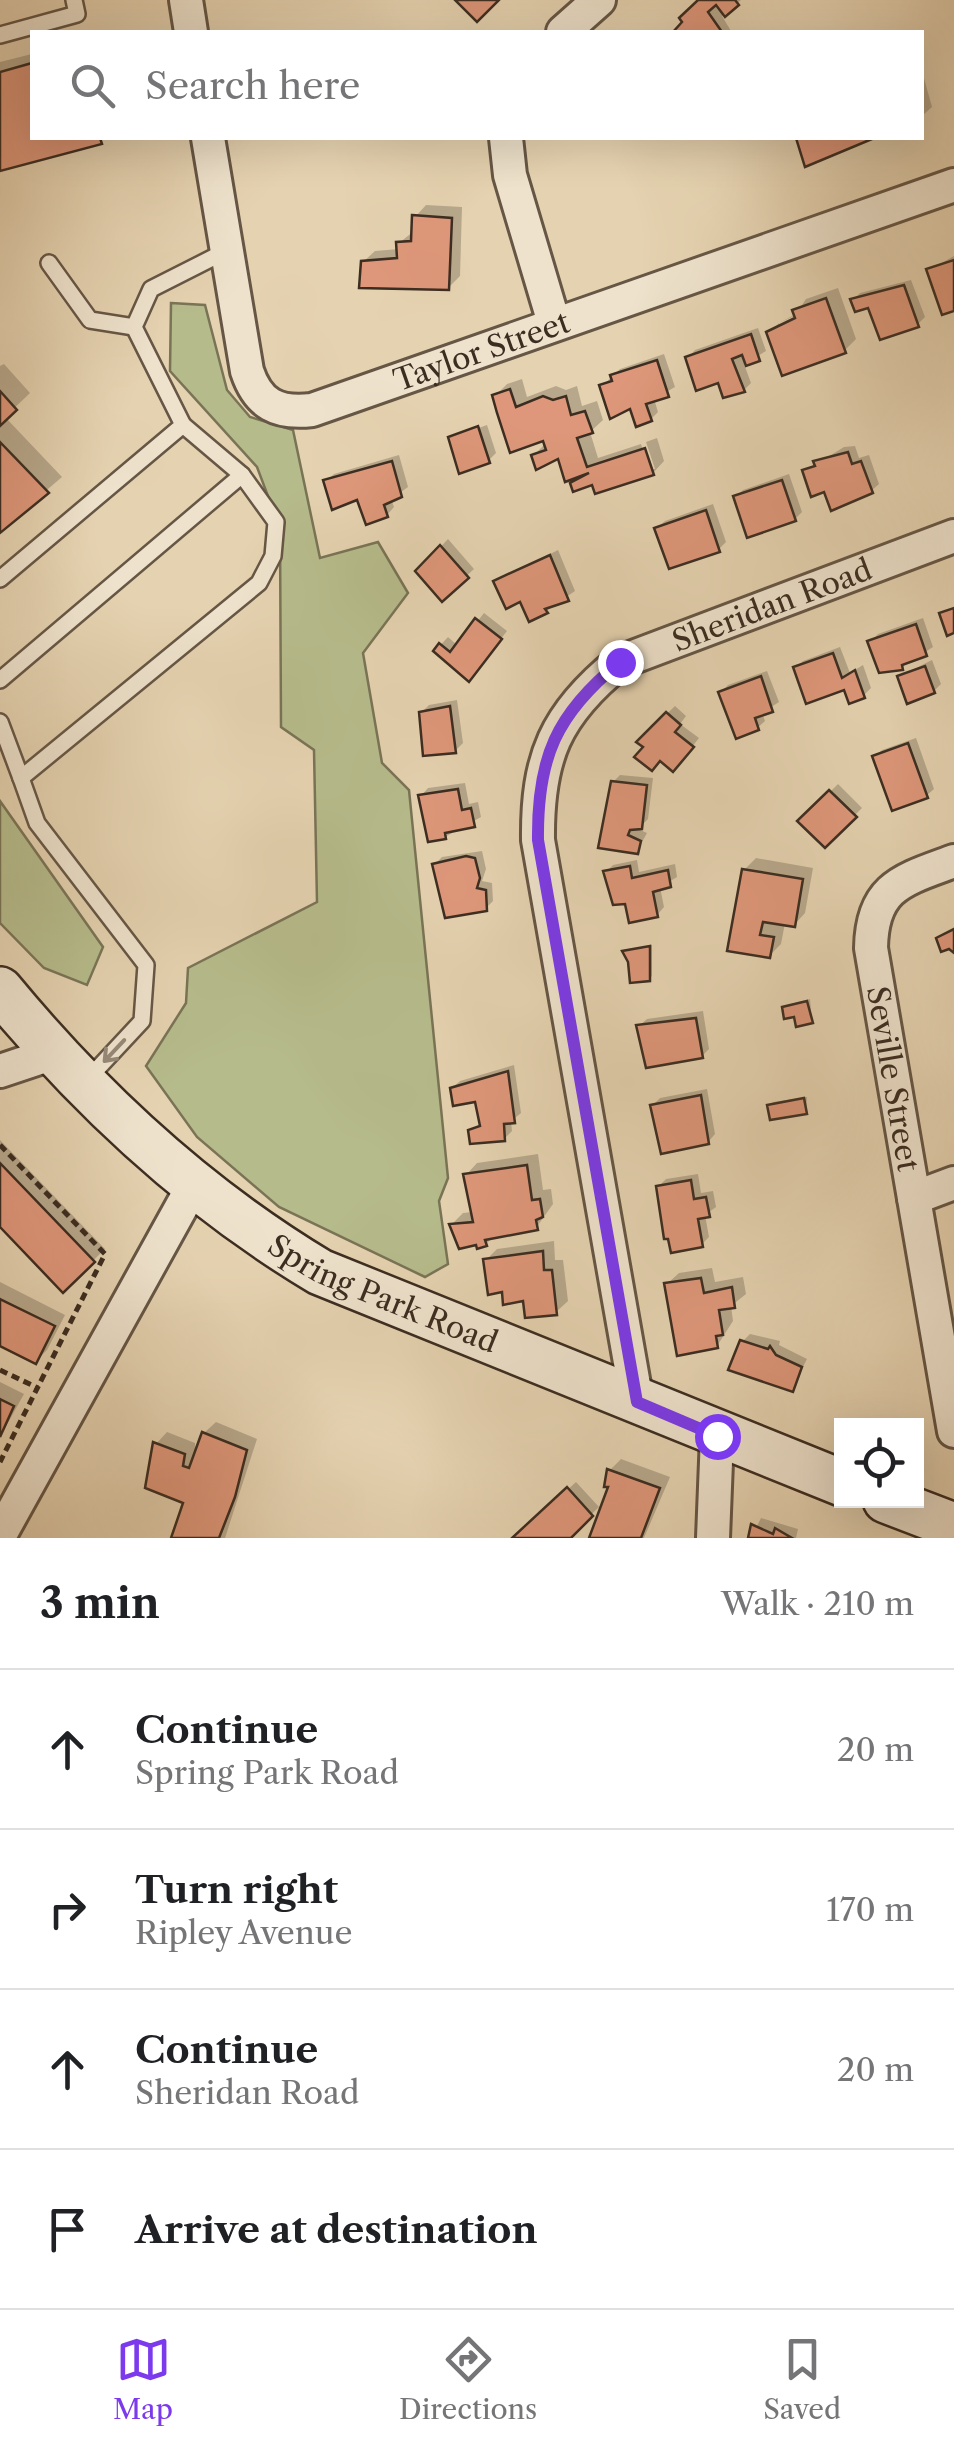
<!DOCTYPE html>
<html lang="en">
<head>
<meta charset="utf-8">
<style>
  body { margin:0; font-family:"Libre Caslon Text",serif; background:#f2f2f2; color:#202124 }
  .controls { position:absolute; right:30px; bottom:30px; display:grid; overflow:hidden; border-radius:0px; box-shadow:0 10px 40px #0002 }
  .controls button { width:90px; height:90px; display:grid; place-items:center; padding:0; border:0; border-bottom:2px solid #e0e0e0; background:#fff; color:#202124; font:50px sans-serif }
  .stop { position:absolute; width:30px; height:30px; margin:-22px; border:8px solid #7c3aed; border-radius:50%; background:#fff }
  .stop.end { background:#7c3aed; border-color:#fff; box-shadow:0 2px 10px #0008 }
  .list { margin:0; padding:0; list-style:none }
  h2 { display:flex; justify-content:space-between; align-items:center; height:130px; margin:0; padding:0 40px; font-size:42px }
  h2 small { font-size:32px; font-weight:400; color:#757577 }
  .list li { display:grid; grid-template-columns:65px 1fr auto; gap:30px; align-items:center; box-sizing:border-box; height:160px; padding:0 40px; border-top:2px solid #e0e0e0 }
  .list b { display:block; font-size:38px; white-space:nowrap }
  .list p { margin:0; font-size:32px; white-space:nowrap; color:#757577 }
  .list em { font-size:32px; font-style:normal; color:#757577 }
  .icon { flex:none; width:55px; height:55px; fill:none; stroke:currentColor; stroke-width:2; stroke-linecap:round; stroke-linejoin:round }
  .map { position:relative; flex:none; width:954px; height:1538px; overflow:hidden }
  .search { position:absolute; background:#fff; box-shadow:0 10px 40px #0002; left:30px; right:30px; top:30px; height:110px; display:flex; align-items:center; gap:25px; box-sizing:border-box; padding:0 35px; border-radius:0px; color:#757577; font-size:38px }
  .sheet { height:770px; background:#fff }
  nav { display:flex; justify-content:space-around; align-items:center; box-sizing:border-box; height:140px; border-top:2px solid #e0e0e0; background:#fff; font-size:28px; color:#757577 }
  nav a { display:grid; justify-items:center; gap:5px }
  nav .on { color:#7c3aed }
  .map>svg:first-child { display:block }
  .green { fill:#b6bb8b; stroke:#797456; stroke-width:2.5 }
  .shadow { fill:#0003 }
  .building { fill:#de977a; stroke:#3c2d21; stroke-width:2.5 }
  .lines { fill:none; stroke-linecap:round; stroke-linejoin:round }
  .lane-casing { stroke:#665645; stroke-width:20 }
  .street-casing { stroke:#665645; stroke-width:38 }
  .secondary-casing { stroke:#3c2d21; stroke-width:50 }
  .path { stroke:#3c2d21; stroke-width:5; stroke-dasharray:8 5; stroke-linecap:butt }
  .lane { stroke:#eee2cc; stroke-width:15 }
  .street { stroke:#eee2cc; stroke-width:32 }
  .secondary { stroke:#eee2cc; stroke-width:45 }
  .oneway { stroke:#958876 }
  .route { stroke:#7c3aed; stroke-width:12 }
  .labels { text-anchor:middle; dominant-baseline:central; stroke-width:8; stroke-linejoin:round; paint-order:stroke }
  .street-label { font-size:30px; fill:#3c2d21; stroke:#eee2cc }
</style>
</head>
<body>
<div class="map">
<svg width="954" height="1538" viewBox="0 0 954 1538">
  <rect width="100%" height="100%" fill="#e5d2b0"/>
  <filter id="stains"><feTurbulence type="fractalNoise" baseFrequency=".002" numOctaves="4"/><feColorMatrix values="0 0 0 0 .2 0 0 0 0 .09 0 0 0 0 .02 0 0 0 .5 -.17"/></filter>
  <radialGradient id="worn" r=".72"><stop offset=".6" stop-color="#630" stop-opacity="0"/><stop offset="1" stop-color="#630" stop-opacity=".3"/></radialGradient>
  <g class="green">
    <polygon points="171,303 205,305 227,390 250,417 293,430 320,558 378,542 408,593 363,653 382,763 409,790 448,1178 439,1201 448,1264 425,1277 279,1207 197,1137 146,1066 186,1003 188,968 317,902 314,750 281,727 280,528 257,467 170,371"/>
    <polygon points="0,801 103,947 87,985 44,968 0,923"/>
  </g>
  <g class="shadow">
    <polygon points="704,0 741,0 722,16 731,31 676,32"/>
    <polygon points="32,54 32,138 104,138 0,169 0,62"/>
    <polygon points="922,71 932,107 922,116"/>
    <polygon points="426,205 462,207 460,276 448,288 363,262 375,251 399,249 399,243 414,231 415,217"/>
    <polygon points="954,256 954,308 929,270"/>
    <polygon points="911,280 925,317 917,325 853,300 860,293"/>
    <polygon points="838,288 856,339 844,351 769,333 779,323 779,329 807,315 805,311 779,323 796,314 806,299"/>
    <polygon points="758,328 766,351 744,364 751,383 744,390 688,358 695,350"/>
    <polygon points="664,354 675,387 654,399 658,412 651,419 602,386 620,369"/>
    <polygon points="4,364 30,393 5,417 62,477 0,530 0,366"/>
    <polygon points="522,379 527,397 556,386 566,390 577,386 582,406 597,401 603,420 590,432 598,458 641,444 649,469 655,469 646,442 657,438 664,461 653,473 573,483 584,472 559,456 533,456 546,443 495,396 507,384"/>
    <polygon points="487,425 496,453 489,460 450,438"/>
    <polygon points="855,446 859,458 869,455 879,484 871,491 826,489 805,471 844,447"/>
    <polygon points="399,455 408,487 391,499 394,507 387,515 326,481 334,474"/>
    <polygon points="789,474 802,512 795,519 736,497 743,490"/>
    <polygon points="713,504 726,542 719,549 657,528 665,521"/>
    <polygon points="448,539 474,569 443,598 418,571"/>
    <polygon points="558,550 575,591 546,611 496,582"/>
    <polygon points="484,613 507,631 476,671 436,650 448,637 458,646"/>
    <polygon points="923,618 933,647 902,667 870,642 878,634"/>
    <polygon points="840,647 850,673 863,665 871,688 864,695 796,668 803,661"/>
    <polygon points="932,660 941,684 934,691 900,676"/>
    <polygon points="767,671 779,702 762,713 765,721 757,728 721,692 728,685"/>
    <polygon points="457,700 463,743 455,751 421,713 429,705"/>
    <polygon points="675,706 686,716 680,724 699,738 680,762 639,741"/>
    <polygon points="916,738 934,789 926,796 875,757 882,750"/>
    <polygon points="620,775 653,778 648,819 638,829 647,833 637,851 601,846 613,782"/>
    <polygon points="465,783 469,804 478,802 481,817 445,837 421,796 428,788"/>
    <polygon points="838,784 862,808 825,845 801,821"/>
    <polygon points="482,851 486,869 482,881 492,883 493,901 486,908 435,864 442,857"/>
    <polygon points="756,858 813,868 805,913 794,925 785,923 781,944 770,955 730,949 744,870"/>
    <polygon points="637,860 639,872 675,864 677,877 660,887 664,907 657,915 627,901 606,872 613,865"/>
    <polygon points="652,945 652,976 649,979 625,952"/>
    <polygon points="810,999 812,1021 784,1008 787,1005"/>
    <polygon points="703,1011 709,1049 702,1056 639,1026 647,1019"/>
    <polygon points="514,1065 521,1113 511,1121 512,1131 504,1139 471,1131 482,1122 477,1099 452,1088 460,1081"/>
    <polygon points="707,1089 715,1134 708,1142 653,1105 660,1098"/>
    <polygon points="807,1097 806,1111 770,1105 773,1102"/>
    <polygon points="0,1140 105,1249 63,1290 0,1224"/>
    <polygon points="538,1154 543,1190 551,1189 553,1204 536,1228 494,1236 486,1244 452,1224 463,1213 473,1212 466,1175 477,1163"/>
    <polygon points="698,1174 701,1193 713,1191 716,1207 705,1215 709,1237 701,1245 659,1186 666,1179"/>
    <polygon points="554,1241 555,1260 563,1260 568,1301 556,1312 504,1289 486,1260 497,1249"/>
    <polygon points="712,1268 715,1282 743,1277 746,1294 731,1306 733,1321 717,1346 667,1284 679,1273"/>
    <polygon points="0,1282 65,1315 47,1350 36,1361 0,1343"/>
    <polygon points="750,1334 780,1341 779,1345 807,1359 792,1389 742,1342"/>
    <polygon points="0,1382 24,1394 0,1437"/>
    <polygon points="216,1422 257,1439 225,1538 174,1538 186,1501 156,1444 167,1432 195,1443 195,1460 204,1433"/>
    <polygon points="621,1459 670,1477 644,1538 592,1538 611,1485 610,1470"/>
    <polygon points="576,1482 599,1507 570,1535 573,1538 515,1538"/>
    <polygon points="761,1518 798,1529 796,1538 751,1538"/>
  </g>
  <g class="building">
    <polygon points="455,0 499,0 477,22"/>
    <polygon points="698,0 735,0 739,5 725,17 716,5 708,12 722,32 673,32 682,22 679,18"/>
    <polygon points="32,63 32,138 100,138 102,144 0,171 0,72"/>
    <polygon points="796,138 871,138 872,139 805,167"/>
    <polygon points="412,215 452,218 449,290 359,288 361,261 397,258 396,242 411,241"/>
    <polygon points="954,260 954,311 942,315 926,269"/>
    <polygon points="904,285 919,327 880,340 868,308 855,312 850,299"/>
    <polygon points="826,298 846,353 782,376 766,332 795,318 792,310"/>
    <polygon points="751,334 760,361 746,366 742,355 732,359 745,392 723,398 718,383 696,391 685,357"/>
    <polygon points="657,360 669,397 646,404 652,421 636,427 630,409 610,419 599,385 612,381 610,375"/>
    <polygon points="510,389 516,407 543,396 553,400 566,396 571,415 585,411 593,433 577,438 587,467 645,448 654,475 595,494 592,485 573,492 570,483 589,473 565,482 558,459 536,470 531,455 546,450 543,441 510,453 497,413 492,395"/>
    <polygon points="0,391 17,410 0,426"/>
    <polygon points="478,426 490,463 459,474 448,437"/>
    <polygon points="0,442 49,493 0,533"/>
    <polygon points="848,452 852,464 861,461 873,493 831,511 824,492 811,497 802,470 815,466 813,461"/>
    <polygon points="392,461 402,497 384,505 388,517 366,525 357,500 332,510 323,480"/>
    <polygon points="782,480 796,521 747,538 733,496"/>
    <polygon points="706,510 720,552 669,569 654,528"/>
    <polygon points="440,545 469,578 442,602 415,571"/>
    <polygon points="550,555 569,601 545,609 548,613 529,622 520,602 506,609 493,581"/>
    <polygon points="954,608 954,633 947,636 939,613"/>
    <polygon points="475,618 502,639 469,682 433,651 439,643 450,652"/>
    <polygon points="916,624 927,656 902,665 903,670 879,673 867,641"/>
    <polygon points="833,653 842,678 855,670 865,698 849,704 844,690 806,704 793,667"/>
    <polygon points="925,666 935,693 907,704 897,676"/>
    <polygon points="761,676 773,712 755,718 759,730 736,739 718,692"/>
    <polygon points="450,706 456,753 423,756 419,712"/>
    <polygon points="666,712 681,725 675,732 694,747 673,772 660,761 652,771 634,757 643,747 636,742"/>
    <polygon points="908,743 928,798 892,811 872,756"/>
    <polygon points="611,781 647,785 642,829 630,830 628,835 641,841 638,854 598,848"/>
    <polygon points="458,789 462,810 471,808 475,827 445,833 446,839 428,842 418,795"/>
    <polygon points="829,790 857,817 825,848 797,821"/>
    <polygon points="466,856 475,858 480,878 477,888 486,890 487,911 445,918 432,864"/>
    <polygon points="630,866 632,878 668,870 671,887 653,892 658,917 629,923 625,904 613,905 603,871"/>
    <polygon points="742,869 803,879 795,927 763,922 760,935 774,937 770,958 727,951"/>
    <polygon points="954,929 954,953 949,949 941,952 936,938"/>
    <polygon points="650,946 650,981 630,983 628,962 622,951"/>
    <polygon points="807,1001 813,1023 796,1027 794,1017 784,1019 782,1007"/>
    <polygon points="696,1018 703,1058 646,1068 636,1025"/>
    <polygon points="508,1071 515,1123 504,1124 505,1141 470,1144 468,1130 480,1126 475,1102 453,1106 450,1088"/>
    <polygon points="701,1095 709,1144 661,1154 650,1105"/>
    <polygon points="804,1098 807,1114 770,1120 767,1105"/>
    <polygon points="0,1163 95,1262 63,1293 0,1227"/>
    <polygon points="527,1165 532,1200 540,1199 543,1217 536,1220 538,1230 485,1240 487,1246 477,1249 476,1245 459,1249 449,1224 473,1222 463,1174"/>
    <polygon points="691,1180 694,1199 706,1197 710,1217 698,1219 703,1247 671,1253 668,1239 664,1239 656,1186"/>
    <polygon points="543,1251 544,1270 552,1270 557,1315 525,1318 523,1301 503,1305 502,1292 488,1295 483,1259"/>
    <polygon points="701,1278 704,1293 732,1287 735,1308 719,1310 723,1335 716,1336 718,1348 677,1356 664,1283"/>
    <polygon points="0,1299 55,1326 36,1364 0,1346"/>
    <polygon points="740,1340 768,1349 770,1346 776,1355 802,1367 793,1392 728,1370"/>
    <polygon points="0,1399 14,1406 0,1437"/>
    <polygon points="202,1432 247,1450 235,1497 219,1538 171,1538 183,1503 145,1488 153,1442 185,1454 183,1466 189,1468"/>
    <polygon points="607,1469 660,1488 641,1538 589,1538 608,1487 604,1487"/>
    <polygon points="567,1487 593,1516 571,1538 512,1538"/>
    <polygon points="751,1524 773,1534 775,1528 792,1538 748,1538"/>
  </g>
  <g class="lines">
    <defs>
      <g id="lane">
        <polyline points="0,35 77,14 74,0"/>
        <polyline points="49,263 90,320 134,327"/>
        <polyline points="0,579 183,425 134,327 151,289 226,251"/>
        <polyline points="0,680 242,475"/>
        <polyline points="0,722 21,778"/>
        <polyline points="86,1081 142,1021 146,965 37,823 21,778 259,583 273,556 276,522 242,475 183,425"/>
      </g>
      <g id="street">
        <polyline points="186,0 191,32"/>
        <polyline points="563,32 599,0"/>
        <path id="s1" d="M208,138L247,371C258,404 277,414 312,410L954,185"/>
        <polyline points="506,138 510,175 554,323"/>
        <path id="s2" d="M954,861C903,880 872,886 871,948L954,1431"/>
        <polyline points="0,1071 57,1052"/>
        <polyline points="914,1198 954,1183"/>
        <path id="s3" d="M637,1402L538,840C537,758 555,714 620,662L954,536"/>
        <polyline points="0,1535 193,1186"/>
        <polyline points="713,1538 717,1436"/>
      </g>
      <g id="secondary">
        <path id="s4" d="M0,990C90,1099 198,1199 320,1272L842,1483"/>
        <polyline points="886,1500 954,1526"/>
      </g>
    </defs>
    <use href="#lane" class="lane-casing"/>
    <use href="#street" class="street-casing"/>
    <use href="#secondary" class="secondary-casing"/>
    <g class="path">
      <polyline points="0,1145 105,1254 0,1462"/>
      <polyline points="0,1370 38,1388"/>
    </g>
    <use href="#lane" class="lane"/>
    <use href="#street" class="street"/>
    <use href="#secondary" class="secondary"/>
  </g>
  <defs><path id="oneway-shaft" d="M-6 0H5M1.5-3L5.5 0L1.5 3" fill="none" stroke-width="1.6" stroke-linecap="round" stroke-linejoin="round" transform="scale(2.5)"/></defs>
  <use class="oneway" href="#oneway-shaft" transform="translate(114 1051) rotate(133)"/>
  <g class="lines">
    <path class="route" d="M620,662C556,714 537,758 538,840L637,1402L717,1436"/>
  </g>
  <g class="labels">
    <g class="street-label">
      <text stroke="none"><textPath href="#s1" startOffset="500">Taylor Street</textPath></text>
      <text stroke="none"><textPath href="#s3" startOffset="938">Sheridan Road</textPath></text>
      <text stroke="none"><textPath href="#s2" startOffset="265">Seville Street</textPath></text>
      <text stroke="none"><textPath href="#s4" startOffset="495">Spring Park Road</textPath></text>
    </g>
  </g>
  <rect width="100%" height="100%" filter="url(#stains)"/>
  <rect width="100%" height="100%" fill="url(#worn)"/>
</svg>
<div class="controls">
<button><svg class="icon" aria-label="locate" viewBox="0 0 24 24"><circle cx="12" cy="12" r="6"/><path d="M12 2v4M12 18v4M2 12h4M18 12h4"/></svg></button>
</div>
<div class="stop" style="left:717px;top:1436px"></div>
<div class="stop end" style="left:620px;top:662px"></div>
<div class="search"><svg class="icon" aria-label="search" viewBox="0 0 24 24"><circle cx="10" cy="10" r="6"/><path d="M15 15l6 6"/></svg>Search here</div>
</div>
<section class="sheet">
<h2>3 min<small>Walk · 210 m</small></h2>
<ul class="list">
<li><svg class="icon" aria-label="ahead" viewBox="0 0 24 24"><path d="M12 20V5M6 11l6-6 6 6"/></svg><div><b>Continue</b><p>Spring Park Road</p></div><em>20 m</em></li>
<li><svg class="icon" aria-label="right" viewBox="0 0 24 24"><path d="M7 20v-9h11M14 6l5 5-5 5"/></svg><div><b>Turn right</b><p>Ripley Avenue</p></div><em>170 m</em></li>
<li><svg class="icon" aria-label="ahead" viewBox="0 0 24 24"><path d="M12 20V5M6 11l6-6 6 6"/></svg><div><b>Continue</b><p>Sheridan Road</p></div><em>20 m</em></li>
<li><svg class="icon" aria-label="arrive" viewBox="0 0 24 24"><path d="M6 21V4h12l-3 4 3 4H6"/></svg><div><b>Arrive at destination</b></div></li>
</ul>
</section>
<nav>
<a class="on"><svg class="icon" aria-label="map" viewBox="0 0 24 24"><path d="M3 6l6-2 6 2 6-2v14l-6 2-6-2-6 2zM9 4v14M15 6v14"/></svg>Map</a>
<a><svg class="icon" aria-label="directions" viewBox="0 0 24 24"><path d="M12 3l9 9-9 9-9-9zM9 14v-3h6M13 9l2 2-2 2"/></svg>Directions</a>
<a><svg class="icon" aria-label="saved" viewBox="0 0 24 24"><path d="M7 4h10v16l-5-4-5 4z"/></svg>Saved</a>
</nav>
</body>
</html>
